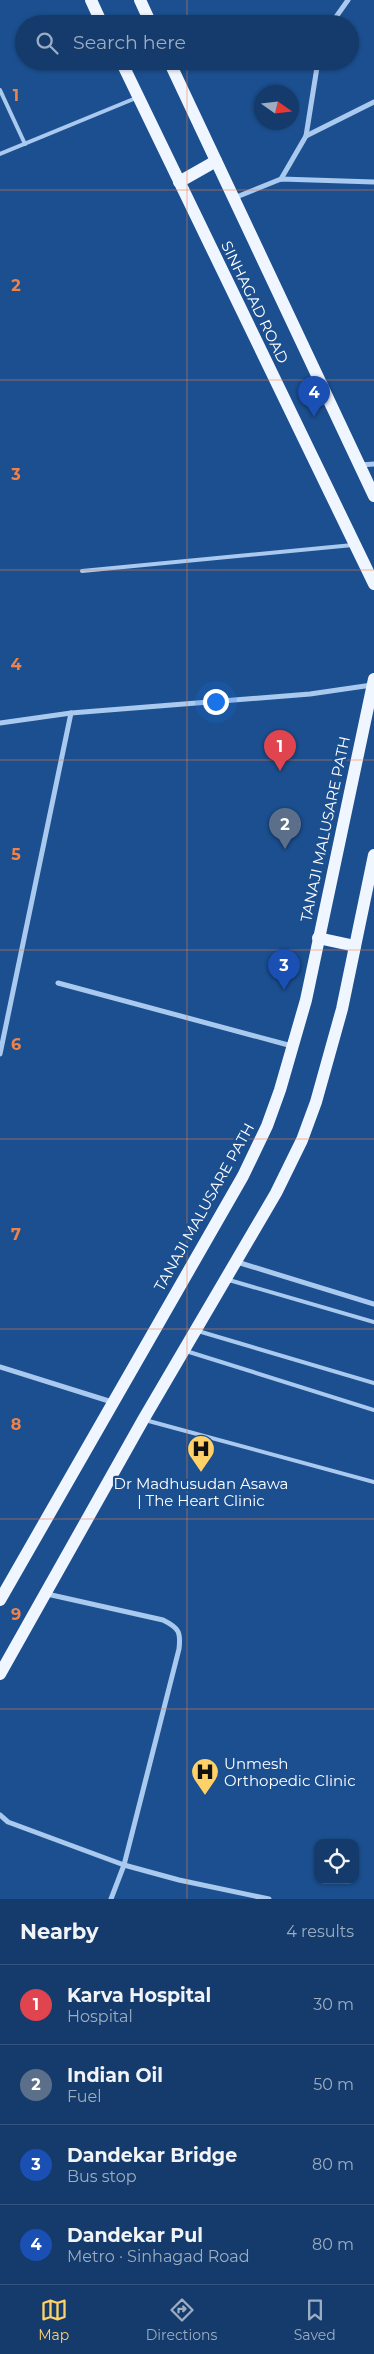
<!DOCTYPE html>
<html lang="en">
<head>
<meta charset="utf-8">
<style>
  body { margin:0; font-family:Montserrat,sans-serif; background:#214673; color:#f1f3f6 }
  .controls { position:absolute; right:15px; bottom:15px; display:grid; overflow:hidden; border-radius:10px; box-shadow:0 1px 4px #0004 }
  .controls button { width:45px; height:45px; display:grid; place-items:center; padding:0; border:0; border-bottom:1px solid #33557e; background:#143b6b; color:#f1f3f6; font:25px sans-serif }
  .compass { position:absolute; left:254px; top:85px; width:45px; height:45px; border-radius:50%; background:#143b6b; box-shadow:0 1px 4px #0004; rotate:104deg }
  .you { position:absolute; left:215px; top:701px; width:18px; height:18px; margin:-12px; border:4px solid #fff; border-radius:50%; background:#1a73e8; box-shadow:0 0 0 8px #1a73e833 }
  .badge { display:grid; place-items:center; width:32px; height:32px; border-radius:50%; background:#ffd166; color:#fff; font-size:16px; font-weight:700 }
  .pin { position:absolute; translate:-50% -41px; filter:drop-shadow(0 1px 2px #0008) }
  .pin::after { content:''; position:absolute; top:26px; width:18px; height:15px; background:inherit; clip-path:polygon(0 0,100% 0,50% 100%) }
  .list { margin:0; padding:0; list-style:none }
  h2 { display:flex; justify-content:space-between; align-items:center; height:65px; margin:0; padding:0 20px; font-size:21px }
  h2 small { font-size:16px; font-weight:400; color:#9dadc1 }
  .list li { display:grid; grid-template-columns:32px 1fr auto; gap:15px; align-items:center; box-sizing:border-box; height:80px; padding:0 20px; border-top:1px solid #33557e }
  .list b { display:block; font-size:19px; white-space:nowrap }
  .list p { margin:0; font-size:16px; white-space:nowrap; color:#9dadc1 }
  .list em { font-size:16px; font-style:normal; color:#9dadc1 }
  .icon { flex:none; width:28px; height:28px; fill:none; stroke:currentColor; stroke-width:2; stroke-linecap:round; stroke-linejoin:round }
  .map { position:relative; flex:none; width:374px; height:1899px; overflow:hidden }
  .search { position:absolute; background:#143b6b; box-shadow:0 1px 4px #0004; left:15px; right:15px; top:15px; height:55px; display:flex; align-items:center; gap:12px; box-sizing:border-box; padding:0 18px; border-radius:28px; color:#9dadc1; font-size:19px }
  .sheet { height:385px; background:#143b6b }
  nav { display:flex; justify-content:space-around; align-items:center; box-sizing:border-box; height:70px; border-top:1px solid #33557e; background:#143b6b; font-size:14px; color:#9dadc1 }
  nav a { display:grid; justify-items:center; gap:2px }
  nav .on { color:#ffd166 }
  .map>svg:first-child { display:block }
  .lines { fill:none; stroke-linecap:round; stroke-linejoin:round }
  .service { stroke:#a9c9ee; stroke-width:4 }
  .minor { stroke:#a9c9ee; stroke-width:5 }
  .primary { stroke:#f0f6ff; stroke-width:12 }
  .grid { fill:none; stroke:#ee8249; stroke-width:1; stroke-opacity:0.55 }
  .labels { text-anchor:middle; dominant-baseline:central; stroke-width:4.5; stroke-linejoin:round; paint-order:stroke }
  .street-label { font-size:15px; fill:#fff; stroke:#1b4f8f }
  .poi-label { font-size:15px; fill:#fff; stroke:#1b4f8f }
  .grid-label { font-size:16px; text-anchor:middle; font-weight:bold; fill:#ee8249; stroke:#1b4f8f; stroke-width:4.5; stroke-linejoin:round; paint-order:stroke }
</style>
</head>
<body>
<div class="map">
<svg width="374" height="1899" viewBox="0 0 374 1899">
  <rect width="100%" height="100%" fill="#1b4f8f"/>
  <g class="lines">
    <g class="service">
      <polyline points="0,90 25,144"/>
      <polyline points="0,154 136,98"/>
      <polyline points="82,571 353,545"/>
      <polyline points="229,1280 374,1322"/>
      <polyline points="198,1331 374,1383"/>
      <polyline points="186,1351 374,1410"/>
      <polyline points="145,1420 374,1482"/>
    </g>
    <g class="minor">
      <polyline points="331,24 348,0"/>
      <polyline points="306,136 318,61"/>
      <polyline points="281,179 306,136 374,102"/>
      <polyline points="234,198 281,179 374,182"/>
      <polyline points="360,465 374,464"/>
      <polyline points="0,723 71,713 310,694 372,685"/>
      <polyline points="58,983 292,1046"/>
      <polyline points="0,1054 71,713"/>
      <polyline points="237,1262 374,1304"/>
      <polyline points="0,1367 112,1402"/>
      <path d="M47,1594L163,1620C179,1628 181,1632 179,1649L124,1865L111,1899"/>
      <polyline points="0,1815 8,1822 124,1865 179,1880 269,1899"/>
    </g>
    <g class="primary">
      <polyline points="91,0 102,24"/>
      <polyline points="140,0 151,24"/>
      <polyline points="121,61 374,584"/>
      <polyline points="169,61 374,496"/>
      <polyline points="179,182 216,161"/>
      <polyline points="318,938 355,946"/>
      <polyline points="0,1600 243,1176 267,1126 280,1090 306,1000 374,679"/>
      <polyline points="0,1674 143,1420 276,1193 302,1140 316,1102 342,1009 374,855"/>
    </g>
  </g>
  <path class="grid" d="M187,0V24M187,61V1899M0,190H374M0,380H374M0,570H374M0,760H374M0,950H374M0,1139H374M0,1329H374M0,1519H374M0,1709H374"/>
  <defs>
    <symbol id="hospital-pin" viewBox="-11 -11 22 30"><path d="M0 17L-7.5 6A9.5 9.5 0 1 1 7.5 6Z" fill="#ffd166" stroke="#1b4f8f"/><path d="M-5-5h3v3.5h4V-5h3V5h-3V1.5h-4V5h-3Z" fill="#111"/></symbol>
  </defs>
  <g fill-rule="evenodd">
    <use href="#hospital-pin" x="185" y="1433" width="32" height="43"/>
    <use href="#hospital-pin" x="189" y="1756" width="32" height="43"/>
  </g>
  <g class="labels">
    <g class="street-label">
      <text transform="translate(255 302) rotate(64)">SINHAGAD ROAD</text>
      <text transform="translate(325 829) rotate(-78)">TANAJI MALUSARE PATH</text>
      <text transform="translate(204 1207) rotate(-61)">TANAJI MALUSARE PATH</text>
    </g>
    <g class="poi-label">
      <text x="201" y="1483">Dr Madhusudan Asawa<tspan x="201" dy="17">| The Heart Clinic</tspan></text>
      <text x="224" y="1763" text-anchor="start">Unmesh<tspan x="224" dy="17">Orthopedic Clinic</tspan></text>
    </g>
  </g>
  <g class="grid-label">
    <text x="16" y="101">1</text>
    <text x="16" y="291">2</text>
    <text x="16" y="480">3</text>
    <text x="16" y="670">4</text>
    <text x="16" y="860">5</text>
    <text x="16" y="1050">6</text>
    <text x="16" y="1240">7</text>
    <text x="16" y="1430">8</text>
    <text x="16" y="1620">9</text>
  </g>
</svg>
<div class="controls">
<button><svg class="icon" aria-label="locate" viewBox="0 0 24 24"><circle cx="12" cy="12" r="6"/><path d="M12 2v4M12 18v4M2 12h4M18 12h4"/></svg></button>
</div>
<svg class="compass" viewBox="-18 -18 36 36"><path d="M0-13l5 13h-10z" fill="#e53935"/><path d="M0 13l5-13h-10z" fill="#9dadc1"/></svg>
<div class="you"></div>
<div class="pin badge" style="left:280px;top:771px;background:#e0444e">1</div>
<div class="pin badge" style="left:285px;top:849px;background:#5c6f8a">2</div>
<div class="pin badge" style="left:284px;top:990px;background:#1a4fb4">3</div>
<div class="pin badge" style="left:314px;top:417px;background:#1a4fb4">4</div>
<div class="search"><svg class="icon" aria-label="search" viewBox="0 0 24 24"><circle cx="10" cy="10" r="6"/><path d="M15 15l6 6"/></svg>Search here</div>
</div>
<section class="sheet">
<h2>Nearby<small>4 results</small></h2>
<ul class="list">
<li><span class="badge" style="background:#e0444e">1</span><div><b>Karva Hospital</b><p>Hospital</p></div><em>30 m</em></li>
<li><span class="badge" style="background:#5c6f8a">2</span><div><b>Indian Oil</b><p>Fuel</p></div><em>50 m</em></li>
<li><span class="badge" style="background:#1a4fb4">3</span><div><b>Dandekar Bridge</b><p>Bus stop</p></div><em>80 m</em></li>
<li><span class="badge" style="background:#1a4fb4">4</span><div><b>Dandekar Pul</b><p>Metro · Sinhagad Road</p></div><em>80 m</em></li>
</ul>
</section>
<nav>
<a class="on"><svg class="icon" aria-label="map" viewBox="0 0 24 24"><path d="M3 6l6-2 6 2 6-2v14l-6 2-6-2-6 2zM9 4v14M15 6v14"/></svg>Map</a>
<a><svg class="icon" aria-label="directions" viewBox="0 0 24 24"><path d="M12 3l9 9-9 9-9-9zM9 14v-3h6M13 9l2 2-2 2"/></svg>Directions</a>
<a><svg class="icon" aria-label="saved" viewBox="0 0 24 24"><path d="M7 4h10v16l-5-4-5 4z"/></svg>Saved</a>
</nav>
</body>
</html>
